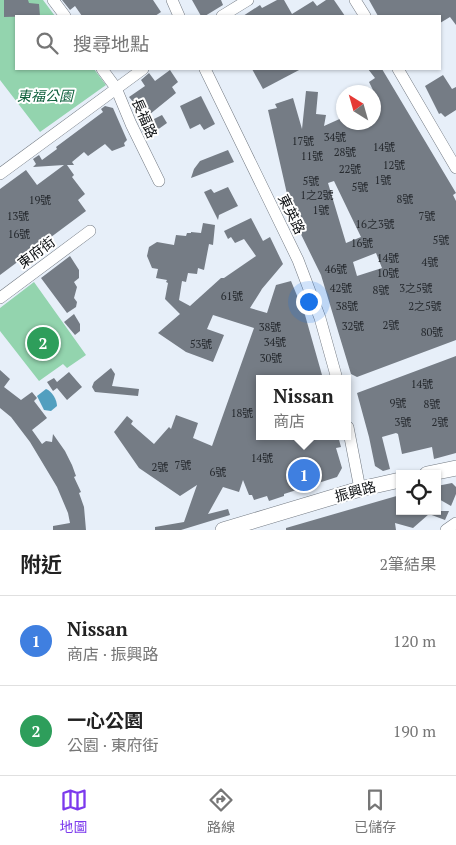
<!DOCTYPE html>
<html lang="zh-TW">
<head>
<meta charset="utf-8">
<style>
  body { margin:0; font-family:"PT Serif","Noto Sans TC",serif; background:#f6f6f6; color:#222 }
  .controls { position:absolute; right:15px; bottom:15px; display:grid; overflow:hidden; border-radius:0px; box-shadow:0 1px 4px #0004 }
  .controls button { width:45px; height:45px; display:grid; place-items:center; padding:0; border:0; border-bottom:1px solid #e0e0e0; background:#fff; color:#222; font:25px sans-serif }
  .compass { position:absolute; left:336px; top:85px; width:45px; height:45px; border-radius:50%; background:#fff; box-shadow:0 1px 4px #0004; rotate:323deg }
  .you { position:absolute; left:308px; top:301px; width:18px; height:18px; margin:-12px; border:4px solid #fff; border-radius:50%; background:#1a73e8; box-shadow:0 0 0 8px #1a73e833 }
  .badge { display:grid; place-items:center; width:32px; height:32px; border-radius:50%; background:#7c3aed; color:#fff; font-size:16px; font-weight:700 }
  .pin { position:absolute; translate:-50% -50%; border:2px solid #fff; box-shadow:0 1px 5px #0006 }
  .popup { position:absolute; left:256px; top:375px; width:95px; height:65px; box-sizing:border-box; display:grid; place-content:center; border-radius:0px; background:#fff; filter:drop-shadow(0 1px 4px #0005); font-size:16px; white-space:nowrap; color:#767676 }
  .popup b { font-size:19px; color:#222 }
  .popup::after { content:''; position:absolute; left:50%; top:100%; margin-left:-10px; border:10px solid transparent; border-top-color:#fff }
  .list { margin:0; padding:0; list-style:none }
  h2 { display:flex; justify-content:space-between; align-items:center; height:65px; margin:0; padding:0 20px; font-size:21px }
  h2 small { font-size:16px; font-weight:400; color:#767676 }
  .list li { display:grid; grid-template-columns:32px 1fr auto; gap:15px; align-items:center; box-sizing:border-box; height:90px; padding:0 20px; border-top:1px solid #e0e0e0 }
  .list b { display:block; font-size:19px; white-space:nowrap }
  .list p { margin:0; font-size:16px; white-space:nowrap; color:#767676 }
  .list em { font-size:16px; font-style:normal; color:#767676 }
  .icon { flex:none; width:28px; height:28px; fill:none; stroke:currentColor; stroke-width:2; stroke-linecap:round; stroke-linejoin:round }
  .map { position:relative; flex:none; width:456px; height:530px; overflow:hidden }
  .search { position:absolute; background:#fff; box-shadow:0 1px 4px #0004; left:15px; right:15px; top:15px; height:55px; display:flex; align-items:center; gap:12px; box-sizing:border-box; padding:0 18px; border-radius:0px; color:#767676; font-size:19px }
  .sheet { height:245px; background:#fff }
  nav { display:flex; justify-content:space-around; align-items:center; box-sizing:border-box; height:70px; border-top:1px solid #e0e0e0; background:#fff; font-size:14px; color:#767676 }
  nav a { display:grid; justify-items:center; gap:2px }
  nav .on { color:#7c3aed }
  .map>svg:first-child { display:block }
  .green { fill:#93d4ae }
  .water { fill:#529fbf }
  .building { fill:#757c85; fill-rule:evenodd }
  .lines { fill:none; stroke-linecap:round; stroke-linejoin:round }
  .street-casing { stroke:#737a83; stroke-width:12 }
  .secondary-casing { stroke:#737a83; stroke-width:16 }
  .street { stroke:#fff; stroke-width:11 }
  .secondary { stroke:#fff; stroke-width:15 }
  .labels { text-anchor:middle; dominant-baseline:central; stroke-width:4; stroke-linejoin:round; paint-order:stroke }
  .number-label { font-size:11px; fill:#262a2f }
  .park-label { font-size:14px; font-style:italic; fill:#0f613d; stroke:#fff }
  .street-label { font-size:14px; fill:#0c0f12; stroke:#fff }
</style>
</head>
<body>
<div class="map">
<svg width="456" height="530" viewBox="0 0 456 530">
  <rect width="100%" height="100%" fill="#e7eff9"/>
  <g class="green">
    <polygon points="0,0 43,0 55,16 16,16 16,69 94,69 106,85 40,132 0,80"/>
    <polygon points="34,282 86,355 67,368 63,364 39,381 0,331 0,308"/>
  </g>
  <path class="water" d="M46,389C52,391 57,400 57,406L51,411L44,410L37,396Z"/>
  <g class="building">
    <polygon points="4,0 28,0 29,3 39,4 40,16 4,17"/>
    <polygon points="62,0 153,0 161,12 155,16 82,16 75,6 70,10"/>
    <polygon points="192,0 221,0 223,5 205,16 201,16"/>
    <polygon points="277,0 284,0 292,14 313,1 317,6 326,0 334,0 345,16 243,16 260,5 262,8"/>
    <polygon points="369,0 456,0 456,25 450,17 440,23 440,16 378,16"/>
    <polygon points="252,69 301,69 263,89"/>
    <path d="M368,69H382L456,193L453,195L456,201V340L357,377L351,374L321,275L292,216L268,110L277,108L275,104L293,98L302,129L306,91L318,92L316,114L326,115L324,126L344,117V122H374V92L369,82L375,78ZM334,181L361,237L346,243L328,183ZM376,253L382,268L357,276L353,262Z"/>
    <polygon points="170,70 178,82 172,87 176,93 139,123 134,111 136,109 132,104 134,103 129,97 145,86 141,80 149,73 155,81"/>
    <polygon points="443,75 452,89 456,87 456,110 445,117 441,113 439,114 425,86"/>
    <polygon points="201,96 215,124 204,130 200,124 190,129 180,106"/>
    <polygon points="105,106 113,108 127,140 124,143 125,146 112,151 105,144 88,156 84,152 72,162 74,165 67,165 74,175 72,177 85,194 78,200 86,211 0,275 0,189 26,170 37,185 64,165 33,167 36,164 33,159 39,155 42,160 57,149 56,147 103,112 101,109"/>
    <polygon points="162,115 167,123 146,138 140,126"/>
    <polygon points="228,150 234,162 191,178 194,169 200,161"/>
    <polygon points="228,187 238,206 219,215 218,220 204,192 211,189 214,193"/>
    <polygon points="251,218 263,241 270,237 283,264 261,290 262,289 250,308 267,313 276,285 291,281 305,315 322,375 310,379 260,379 260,436 338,436 341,447 336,448 342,468 337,477 284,494 284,496 269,501 267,496 254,500 252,495 249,495 243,480 239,492 223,487 208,514 228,509 230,515 181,530 155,530 155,527 184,522 197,485 180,496 139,468 114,432 127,416 133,421 131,424 154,444 169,427 171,429 176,415 198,423 193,438 212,446 254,328 213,315 207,329 224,335 213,362 186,352 158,333 180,314 165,299 168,283 166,282 167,280 156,278 158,269 152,268 147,256 149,247 157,242 174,245 176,235 186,236 187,233 191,233 191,232 201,233 203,223 215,225 213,245 209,244 204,270 198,268 197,274 188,273 186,282 182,281 179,300 190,306 221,278 224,278 256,256 244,239 235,243 231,237 228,239 224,231"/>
    <polygon points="70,256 79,270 79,278 74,282 77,287 74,298 77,302 76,307 67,313 41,278"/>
    <polygon points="74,314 80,324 80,331 75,335 64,322"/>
    <polygon points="456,356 456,453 434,459 432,447 402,454 398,434 396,433 382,437 390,469 383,471 375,466 369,437 357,393"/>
    <polygon points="111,368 115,374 112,386 139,389 138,396 95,392 92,387 94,382"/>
    <polygon points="0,370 10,379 4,387 21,400 32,392 37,398 34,401 47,418 32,430 42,444 46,441 52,442 53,434 65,451 72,465 76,476 74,477 81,492 79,493 84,507 86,530 53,530 53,526 70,523 68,513 57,487 30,442 11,417 0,408"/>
    <polygon points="69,372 82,387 67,400 57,388 53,391 47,382 54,378 57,382"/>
    <polygon points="452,483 456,487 456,494 451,506 437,498 437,486"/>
    <polygon points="400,495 400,511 449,511 445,520 429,514 413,528 395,523 396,530 286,530 286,528"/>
  </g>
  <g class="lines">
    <defs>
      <g id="street">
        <polyline points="53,0 65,16"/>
        <polyline points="172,0 179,16"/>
        <polyline points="355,0 365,16"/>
        <polyline points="222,16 248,0"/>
        <polyline points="102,69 116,88 131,124 159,181"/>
        <polyline points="205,69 298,260 320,318 337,379"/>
        <polyline points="398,69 456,168"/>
        <polyline points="0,174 143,69"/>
        <polyline points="0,298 90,231"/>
        <polyline points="348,427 360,489"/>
        <polyline points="446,530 456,523"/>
      </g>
      <g id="secondary">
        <polyline points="427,474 456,468"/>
        <polyline points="223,530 360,489 400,480"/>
      </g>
    </defs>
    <use href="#street" class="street-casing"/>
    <use href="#secondary" class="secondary-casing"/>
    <use href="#street" class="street"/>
    <use href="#secondary" class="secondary"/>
  </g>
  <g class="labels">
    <g class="number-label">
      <text x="335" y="137">34號</text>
      <text x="303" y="141">17號</text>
      <text x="384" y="147">14號</text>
      <text x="345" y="152">28號</text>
      <text x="312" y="156">11號</text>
      <text x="394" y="165">12號</text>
      <text x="350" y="169">22號</text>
      <text x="383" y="180">1號</text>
      <text x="311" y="181">5號</text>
      <text x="360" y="187">5號</text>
      <text x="317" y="195">1之2號</text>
      <text x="405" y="199">8號</text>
      <text x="40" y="200">19號</text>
      <text x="321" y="210">1號</text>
      <text x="18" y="216">13號</text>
      <text x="427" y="216">7號</text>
      <text x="375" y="224">16之3號</text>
      <text x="19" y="234">16號</text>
      <text x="441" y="240">5號</text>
      <text x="362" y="243">16號</text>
      <text x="388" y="258">14號</text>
      <text x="430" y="262">4號</text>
      <text x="336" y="269">46號</text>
      <text x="388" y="273">10號</text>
      <text x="341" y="288">42號</text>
      <text x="416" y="288">3之5號</text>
      <text x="381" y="290">8號</text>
      <text x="232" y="296">61號</text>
      <text x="347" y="306">38號</text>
      <text x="425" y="306">2之5號</text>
      <text x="391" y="325">2號</text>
      <text x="353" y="326">32號</text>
      <text x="270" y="327">38號</text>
      <text x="432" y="332">80號</text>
      <text x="275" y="342">34號</text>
      <text x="201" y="344">53號</text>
      <text x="271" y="358">30號</text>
      <text x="422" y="384">14號</text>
      <text x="398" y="403">9號</text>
      <text x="432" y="404">8號</text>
      <text x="242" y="413">18號</text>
      <text x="403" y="422">3號</text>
      <text x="440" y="422">2號</text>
      <text x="262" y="458">14號</text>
      <text x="183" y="465">7號</text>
      <text x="160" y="467">2號</text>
      <text x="218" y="472">6號</text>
    </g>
    <g class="park-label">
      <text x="45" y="95">東福公園</text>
    </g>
    <g class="street-label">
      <text transform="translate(145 118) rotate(66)">長福路</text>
      <text transform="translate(292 214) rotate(64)">東英路</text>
      <text transform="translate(36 252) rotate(-37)">東府街</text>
      <text transform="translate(355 491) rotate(-15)">振興路</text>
    </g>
  </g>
</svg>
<div class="controls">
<button><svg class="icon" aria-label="locate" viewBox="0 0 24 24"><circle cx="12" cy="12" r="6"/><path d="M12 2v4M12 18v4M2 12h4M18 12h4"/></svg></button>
</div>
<svg class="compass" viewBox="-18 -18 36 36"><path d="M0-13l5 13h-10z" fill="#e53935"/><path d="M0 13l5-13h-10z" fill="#767676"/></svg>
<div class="you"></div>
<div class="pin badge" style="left:304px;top:475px;background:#3f7fe0">1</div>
<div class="popup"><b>Nissan</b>商店</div>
<div class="pin badge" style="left:43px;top:343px;background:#2e9e5b">2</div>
<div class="search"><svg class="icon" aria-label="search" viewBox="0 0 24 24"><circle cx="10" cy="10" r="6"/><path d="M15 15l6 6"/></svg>搜尋地點</div>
</div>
<section class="sheet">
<h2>附近<small>2筆結果</small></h2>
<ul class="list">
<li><span class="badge" style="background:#3f7fe0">1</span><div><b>Nissan</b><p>商店 · 振興路</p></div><em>120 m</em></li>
<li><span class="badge" style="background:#2e9e5b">2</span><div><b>一心公園</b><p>公園 · 東府街</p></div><em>190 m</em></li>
</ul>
</section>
<nav>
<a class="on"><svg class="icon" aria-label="map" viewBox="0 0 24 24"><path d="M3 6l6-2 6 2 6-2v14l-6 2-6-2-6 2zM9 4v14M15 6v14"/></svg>地圖</a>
<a><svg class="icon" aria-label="directions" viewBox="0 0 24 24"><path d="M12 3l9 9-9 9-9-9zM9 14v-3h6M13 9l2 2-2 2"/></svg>路線</a>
<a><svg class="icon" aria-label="saved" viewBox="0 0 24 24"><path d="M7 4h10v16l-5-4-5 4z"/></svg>已儲存</a>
</nav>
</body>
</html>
